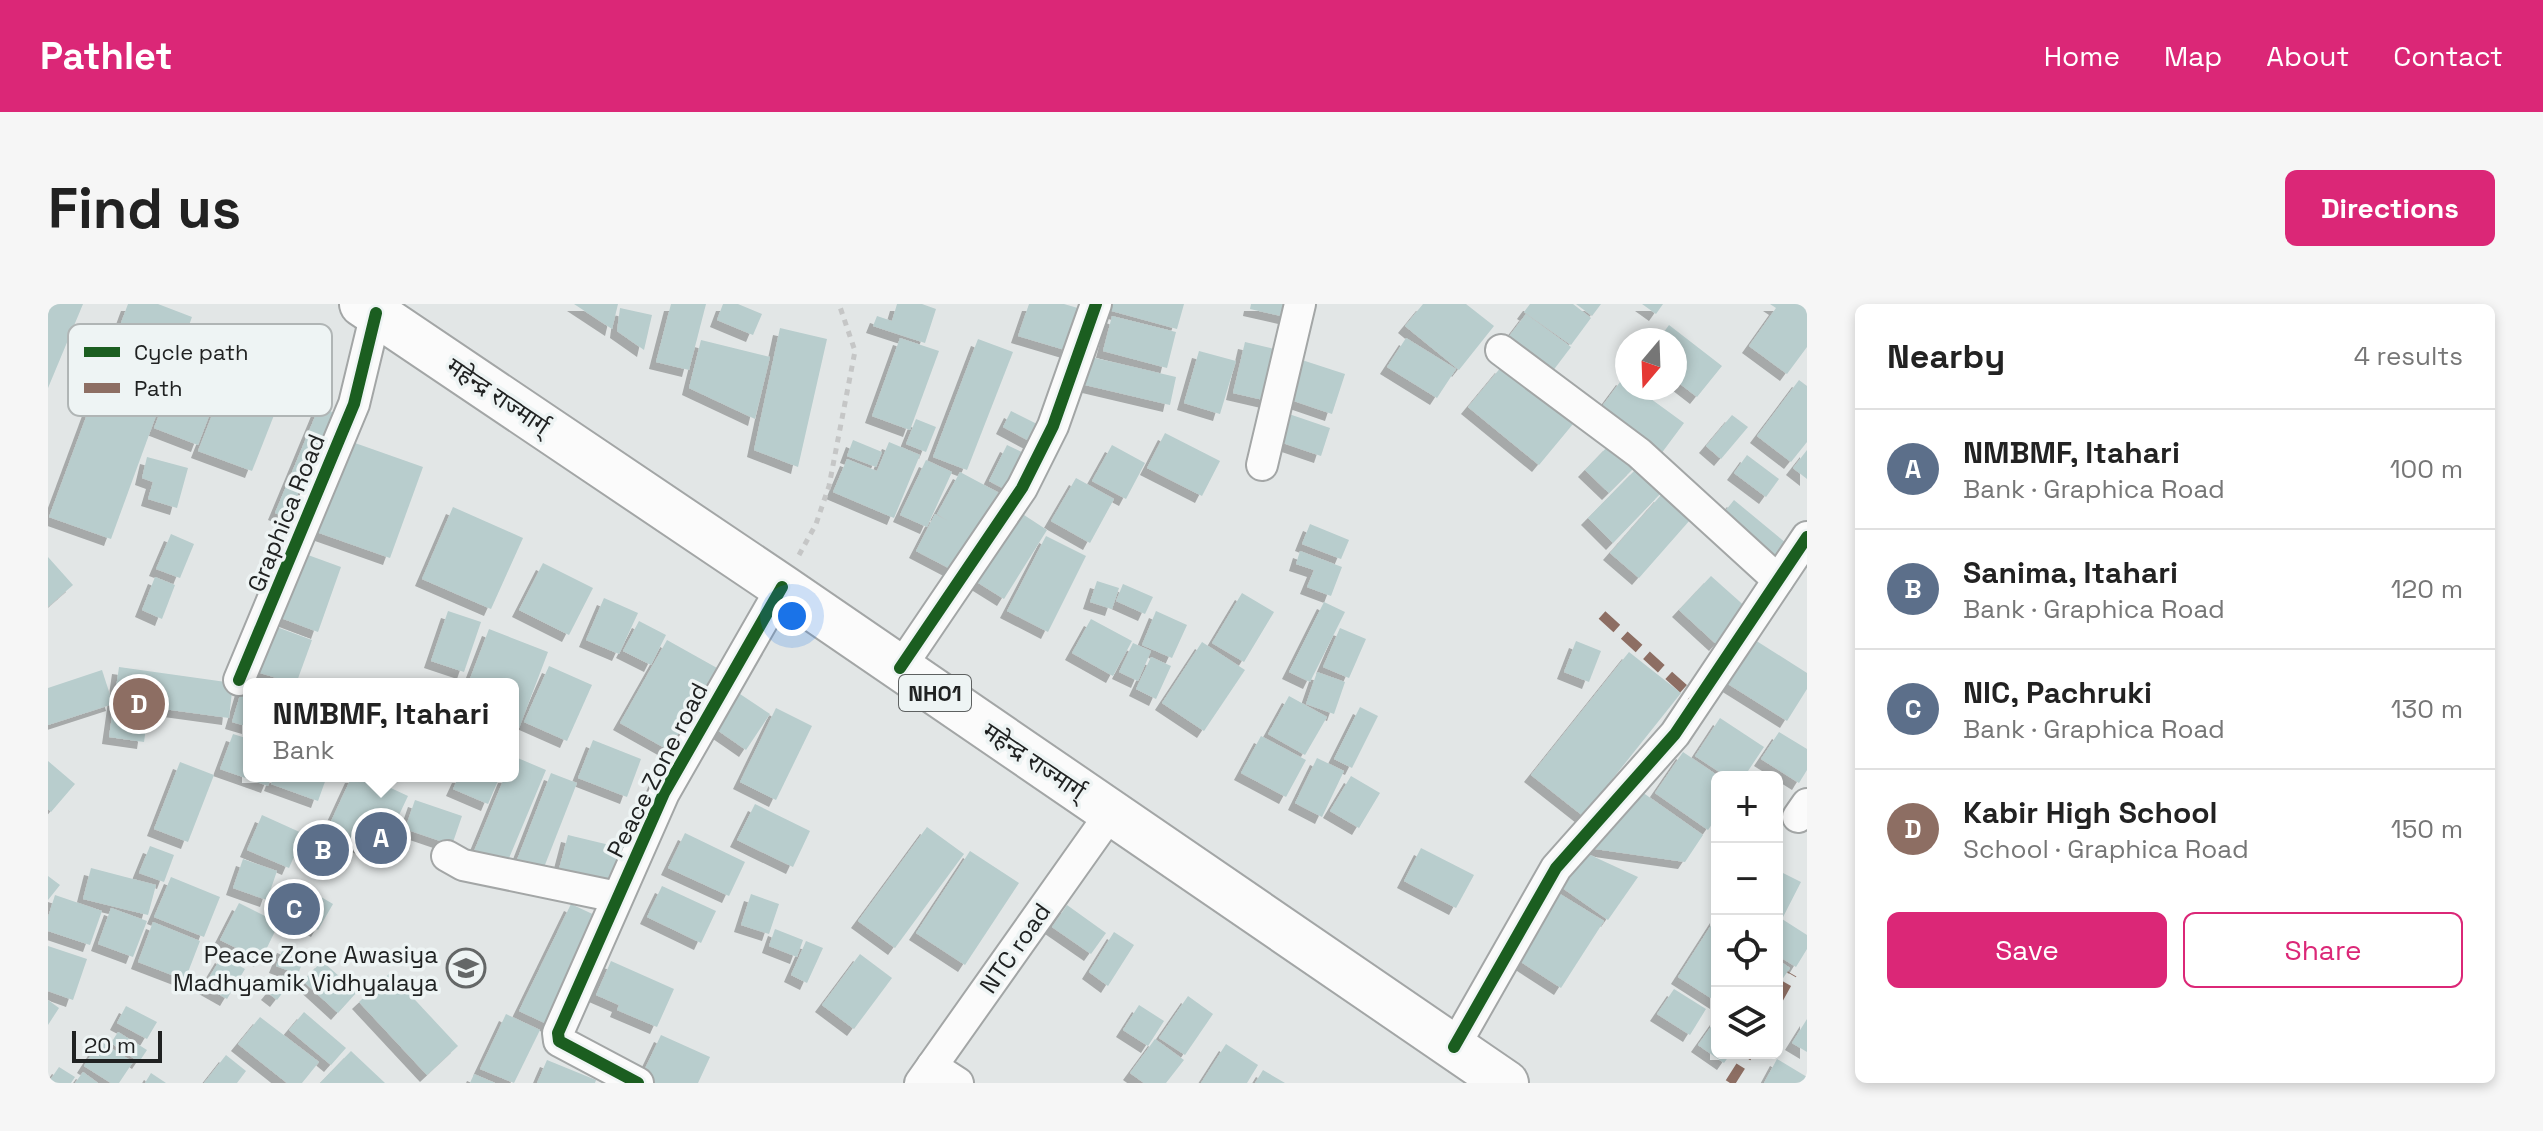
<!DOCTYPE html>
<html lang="en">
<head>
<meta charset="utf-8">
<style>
  body { margin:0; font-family:"Space Grotesk","Noto Sans Devanagari",sans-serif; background:#f6f6f6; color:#222 }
  .controls { position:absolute; right:24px; bottom:24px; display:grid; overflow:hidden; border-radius:12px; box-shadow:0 4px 12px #0003 }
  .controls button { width:72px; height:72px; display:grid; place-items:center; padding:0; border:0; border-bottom:2px solid #e0e0e0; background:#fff; color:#222; font:40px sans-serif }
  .compass { position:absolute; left:1567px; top:24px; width:72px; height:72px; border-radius:50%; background:#fff; box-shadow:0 4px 12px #0003; rotate:199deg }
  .scale { position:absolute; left:24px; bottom:20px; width:90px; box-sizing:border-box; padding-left:8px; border:4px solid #202222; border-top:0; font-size:22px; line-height:28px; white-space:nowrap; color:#202222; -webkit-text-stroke:6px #eef4f4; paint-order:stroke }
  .you { position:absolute; left:744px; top:312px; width:28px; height:28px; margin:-20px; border:6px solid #fff; border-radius:50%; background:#1a73e8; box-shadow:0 0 0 12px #1a73e833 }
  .badge { display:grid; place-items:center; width:52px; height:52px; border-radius:50%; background:#db2777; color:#fff; font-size:26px; font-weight:700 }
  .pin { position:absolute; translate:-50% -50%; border:4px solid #fff; box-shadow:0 2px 8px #0006 }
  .popup { position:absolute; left:195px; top:374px; width:276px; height:104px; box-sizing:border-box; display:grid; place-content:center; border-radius:12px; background:#fff; filter:drop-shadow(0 2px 6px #0005); font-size:26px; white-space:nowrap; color:#767676 }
  .popup b { font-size:30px; color:#222 }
  .popup::after { content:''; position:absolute; left:50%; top:100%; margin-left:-16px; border:16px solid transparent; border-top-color:#fff }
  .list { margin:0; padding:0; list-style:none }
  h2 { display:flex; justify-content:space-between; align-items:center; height:104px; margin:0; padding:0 32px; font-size:34px }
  h2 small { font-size:26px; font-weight:400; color:#767676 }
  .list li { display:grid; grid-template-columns:52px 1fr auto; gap:24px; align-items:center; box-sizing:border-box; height:120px; padding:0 32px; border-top:2px solid #e0e0e0 }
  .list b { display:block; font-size:30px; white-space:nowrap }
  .list p { margin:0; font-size:26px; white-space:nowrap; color:#767676 }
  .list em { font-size:26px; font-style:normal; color:#767676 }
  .actions { display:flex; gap:16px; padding:24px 32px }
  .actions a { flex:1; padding:18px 0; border:2px solid #db2777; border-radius:12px; text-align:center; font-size:28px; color:#db2777 }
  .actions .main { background:#db2777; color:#fff }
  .icon { flex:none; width:44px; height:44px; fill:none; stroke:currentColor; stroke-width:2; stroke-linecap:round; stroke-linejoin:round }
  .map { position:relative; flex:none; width:1759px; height:779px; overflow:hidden; border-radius:12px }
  header { display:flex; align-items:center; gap:48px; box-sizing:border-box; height:112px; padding:0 40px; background:#db2777; color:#fff }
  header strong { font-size:38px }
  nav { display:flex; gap:44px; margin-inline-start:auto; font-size:28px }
  .intro { display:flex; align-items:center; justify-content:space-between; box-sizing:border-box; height:192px; padding:0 48px }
  h1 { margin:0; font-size:56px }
  .button { padding:20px 36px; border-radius:12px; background:#db2777; color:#fff; font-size:28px; font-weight:700 }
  main { display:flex; gap:48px; padding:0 48px }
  aside { flex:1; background:#fff; border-radius:12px; box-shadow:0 4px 12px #0003 }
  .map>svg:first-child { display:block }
  .building { fill:#b8cdcd; filter:url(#shadow) }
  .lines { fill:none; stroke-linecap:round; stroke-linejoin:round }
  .street-casing { stroke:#a3a6a6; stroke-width:34 }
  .highway-casing { stroke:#a3a6a6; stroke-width:48 }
  .path { stroke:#c5c6c6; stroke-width:5; stroke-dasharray:6 6; stroke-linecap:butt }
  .street { stroke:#fbfbfb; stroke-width:30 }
  .highway { stroke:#fbfbfb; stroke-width:44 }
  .quiet { stroke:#8d6e63; stroke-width:10; stroke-dasharray:20 10; stroke-linecap:butt }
  .cycleway-casing { stroke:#eef4f4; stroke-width:17 }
  .cycleway { stroke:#1b5e20; stroke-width:12 }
  .labels { text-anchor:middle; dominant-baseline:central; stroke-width:7; stroke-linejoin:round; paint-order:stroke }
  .shield { fill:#eef4f4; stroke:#5e6161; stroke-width:2 }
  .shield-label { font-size:22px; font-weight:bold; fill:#202222 }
  .street-label { font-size:24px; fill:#202222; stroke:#eef4f4 }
  .poi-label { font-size:24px; fill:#202222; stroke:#eef4f4; text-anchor:end }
  .key { fill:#eef4f4; stroke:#b0b5b5; stroke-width:2 }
  .key-label { font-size:22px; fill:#202222 }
</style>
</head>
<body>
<header>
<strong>Pathlet</strong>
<nav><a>Home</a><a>Map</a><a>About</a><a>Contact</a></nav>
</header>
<div class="intro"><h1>Find us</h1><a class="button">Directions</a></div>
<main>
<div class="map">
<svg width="1759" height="779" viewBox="0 0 1759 779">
  <defs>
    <filter id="shadow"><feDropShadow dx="-7" dy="7" stdDeviation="0" flood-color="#0004"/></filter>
  </defs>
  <rect width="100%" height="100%" fill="#e2e6e6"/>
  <g class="building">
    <polygon points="0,0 35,0 0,84"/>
    <polygon points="80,0 110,0 144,13 63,235 1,213"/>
    <polygon points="526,0 570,0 564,25"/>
    <polygon points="623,0 658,0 641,66 608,58"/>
    <polygon points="675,0 690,0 714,10 705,31 669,16"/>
    <polygon points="849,0 874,0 888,5 877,39 825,22 829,12 844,17"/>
    <polygon points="981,0 1016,0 1040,7 1027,49 970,32"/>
    <polygon points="1062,0 1136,0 1129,25 1060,6"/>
    <polygon points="1203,0 1249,0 1246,15 1202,5"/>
    <polygon points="1375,0 1418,0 1446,22 1411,66 1357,22"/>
    <polygon points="1482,0 1525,0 1543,14 1523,41 1476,8"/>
    <polygon points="1528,0 1553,0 1544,12"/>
    <polygon points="1594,0 1615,0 1608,10"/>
    <polygon points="1722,0 1759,0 1759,43 1739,70 1701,42 1728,4"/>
    <polygon points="572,4 604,11 596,46 569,27"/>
    <polygon points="1478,10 1523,43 1501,72 1456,39"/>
    <polygon points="1064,12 1128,28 1119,64 1055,47"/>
    <polygon points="1621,21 1674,62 1649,93 1627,76 1627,36 1610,36"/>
    <polygon points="732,24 779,35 750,163 706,146"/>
    <polygon points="144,25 188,41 150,141 106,124"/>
    <polygon points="852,34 891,47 862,126 824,112"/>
    <polygon points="1358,34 1408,65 1389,94 1339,63"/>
    <polygon points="930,35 965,48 919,166 885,153"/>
    <polygon points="653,36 722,53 707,115 641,84"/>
    <polygon points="1197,38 1235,47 1224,98 1185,89"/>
    <polygon points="189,47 243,68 204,167 150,147"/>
    <polygon points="1151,47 1188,57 1172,110 1136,99"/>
    <polygon points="1043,53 1128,73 1122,101 1037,81"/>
    <polygon points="1254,56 1297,70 1284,110 1240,95"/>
    <polygon points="1454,62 1525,120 1491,161 1420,103"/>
    <polygon points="1575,74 1579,77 1579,84 1588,84 1636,119 1610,154 1549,109"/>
    <polygon points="1751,76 1759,82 1759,138 1743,158 1709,132"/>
    <polygon points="271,103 292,111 247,217 227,209"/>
    <polygon points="963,107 993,122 985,139 955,123"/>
    <polygon points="1238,109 1282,124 1273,152 1229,137"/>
    <polygon points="1684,111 1700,123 1673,155 1658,142"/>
    <polygon points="868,115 888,123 878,148 858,140"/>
    <polygon points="1117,129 1172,157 1154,192 1099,164"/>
    <polygon points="290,133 375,163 342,254 257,224"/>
    <polygon points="805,136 834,148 828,163 799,152"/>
    <polygon points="841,138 872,151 846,214 785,188 799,155 829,167"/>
    <polygon points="1562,140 1586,164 1561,189 1537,166"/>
    <polygon points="959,141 980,151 962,188 941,177"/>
    <polygon points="1064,141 1097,159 1078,195 1044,177"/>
    <polygon points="1759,146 1759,175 1745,164"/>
    <polygon points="1699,151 1731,175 1718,193 1686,169"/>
    <polygon points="99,153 140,164 129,204 100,195 105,178 94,174"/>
    <polygon points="878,156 904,168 879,223 852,211"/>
    <polygon points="1589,164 1614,188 1565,239 1540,214"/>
    <polygon points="912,168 955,191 912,270 868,247 887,210 900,217 889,210"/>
    <polygon points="1028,174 1066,195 1042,239 1003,217"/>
    <polygon points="1613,191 1642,216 1591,274 1562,249"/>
    <polygon points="1686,196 1738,239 1726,254 1674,211"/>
    <polygon points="405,203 475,234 443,305 374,275"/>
    <polygon points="967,205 999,226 956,295 924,275"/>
    <polygon points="1262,220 1301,236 1293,255 1254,240"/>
    <polygon points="123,230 146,240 132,274 108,265"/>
    <polygon points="998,232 1038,252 1000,328 959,307"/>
    <polygon points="249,247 293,263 270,328 225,311"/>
    <polygon points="1252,247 1294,263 1283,292 1259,283 1266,266 1248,260"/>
    <polygon points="0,253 25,281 0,303"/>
    <polygon points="495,259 545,284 521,331 471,306"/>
    <polygon points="1663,272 1700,305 1668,340 1631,306"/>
    <polygon points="107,273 127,281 114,315 94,306"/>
    <polygon points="1049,277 1071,284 1064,305 1042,298"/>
    <polygon points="1075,280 1105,293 1097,310 1068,297"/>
    <polygon points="1194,289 1226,308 1196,358 1164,339"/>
    <polygon points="556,294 590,309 571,350 538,336"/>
    <polygon points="1276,298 1297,308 1262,378 1241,368"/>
    <polygon points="400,307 433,318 416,368 383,357"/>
    <polygon points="1108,307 1139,321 1124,354 1094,341"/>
    <polygon points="1043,315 1084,337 1065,372 1024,349"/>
    <polygon points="591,317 618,331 603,361 575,347"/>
    <polygon points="226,322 264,336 248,380 209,368"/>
    <polygon points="1292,324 1318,335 1301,374 1275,363"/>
    <polygon points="441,325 500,348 468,432 465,431 465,380 420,380"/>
    <polygon points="619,336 678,369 631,452 572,419"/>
    <polygon points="1707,336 1759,369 1759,385 1739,417 1680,380"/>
    <polygon points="1528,337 1553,347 1541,378 1516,368"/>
    <polygon points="1154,338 1197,366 1156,427 1114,399"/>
    <polygon points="1085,339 1103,347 1090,377 1071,368"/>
    <polygon points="1581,348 1633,389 1535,512 1483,471"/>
    <polygon points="1103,353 1123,362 1108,395 1088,385"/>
    <polygon points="501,362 544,381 519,437 476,418"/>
    <polygon points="71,363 185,379 181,414 101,403 96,438 61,433"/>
    <polygon points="54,366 65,400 0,421 0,384"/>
    <polygon points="1269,368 1297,378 1286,410 1258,400"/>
    <polygon points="197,374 214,379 201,380 201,423 184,418"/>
    <polygon points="686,386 722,410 698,446 662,421"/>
    <polygon points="1241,392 1279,413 1257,451 1220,430"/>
    <polygon points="1312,403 1330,412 1304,464 1286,455"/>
    <polygon points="728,404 764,422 728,496 692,478"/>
    <polygon points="1672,414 1716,443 1696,473 1679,473 1647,452"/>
    <polygon points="1731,428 1759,445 1759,466 1751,479 1713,455"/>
    <polygon points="185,430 201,435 201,472 224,472 220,482 172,465"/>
    <polygon points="1213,432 1258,456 1238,493 1193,469"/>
    <polygon points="545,436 593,455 579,493 530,474"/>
    <polygon points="1635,448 1669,471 1669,513 1660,526 1607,489"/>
    <polygon points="465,452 498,466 456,566 424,552 457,472 465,472"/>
    <polygon points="1269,454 1296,467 1274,513 1247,499"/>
    <polygon points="0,457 27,480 3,508 0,505"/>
    <polygon points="132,458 166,471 140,538 106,525"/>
    <polygon points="503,469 529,479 493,571 467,561"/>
    <polygon points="226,472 279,472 270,497 223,480"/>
    <polygon points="304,472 317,472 360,492 332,551 279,526"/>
    <polygon points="411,472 452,472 440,500 405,485"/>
    <polygon points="1303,472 1332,489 1311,524 1282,507"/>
    <polygon points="1594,488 1655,531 1637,558 1540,544"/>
    <polygon points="367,496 414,512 404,541 357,525"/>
    <polygon points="707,500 762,527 745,563 689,536"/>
    <polygon points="214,511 256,530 241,564 199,546"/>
    <polygon points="879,523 916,550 847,644 810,617"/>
    <polygon points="637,529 697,558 681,592 620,564"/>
    <polygon points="520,531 574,544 565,583 510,569"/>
    <polygon points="102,542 126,551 116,578 91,569"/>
    <polygon points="1373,544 1426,571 1408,604 1356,577"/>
    <polygon points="922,547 971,579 917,661 868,629"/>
    <polygon points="1540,550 1590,573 1560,616 1513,583"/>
    <polygon points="195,555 229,567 219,596 185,584"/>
    <polygon points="43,564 108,581 100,611 35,595"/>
    <polygon points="1729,566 1753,578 1734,615 1759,631 1759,645 1748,663 1729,651 1729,624 1733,618 1729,616"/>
    <polygon points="0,572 12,581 0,596"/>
    <polygon points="123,573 172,593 156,633 106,613"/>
    <polygon points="246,577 285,600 270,626 230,603"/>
    <polygon points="614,582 668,607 653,639 599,613"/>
    <polygon points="703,590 731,600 721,630 693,621"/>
    <polygon points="1512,590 1556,617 1513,684 1470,656"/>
    <polygon points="7,591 54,607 42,641 0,627 0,613"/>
    <polygon points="191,599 231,619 213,656 172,636"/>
    <polygon points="523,600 553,614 501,721 471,707"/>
    <polygon points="1019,601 1058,629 1043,650 1004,623"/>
    <polygon points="63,604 99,617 85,653 50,640"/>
    <polygon points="1669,612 1669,698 1630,673"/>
    <polygon points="105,618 152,637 137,676 90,658"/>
    <polygon points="727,625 755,636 749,653 721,642"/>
    <polygon points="1066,628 1086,641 1060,682 1041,668"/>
    <polygon points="758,637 775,644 759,679 743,671"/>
    <polygon points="0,642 39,655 25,696 0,687"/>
    <polygon points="236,642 258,650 250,670 228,662"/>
    <polygon points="812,650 844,674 806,725 774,701"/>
    <polygon points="174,652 197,665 179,695 156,682"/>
    <polygon points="1729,655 1742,664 1729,683"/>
    <polygon points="274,657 309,688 290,709 255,677"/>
    <polygon points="563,657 626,685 609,723 569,706 571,701 548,691"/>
    <polygon points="342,669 410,742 379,771 311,698"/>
    <polygon points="235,671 243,678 229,696 220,689"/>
    <polygon points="1626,685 1658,705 1642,731 1609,710"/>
    <polygon points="1140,692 1165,710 1137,751 1111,734"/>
    <polygon points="0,696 11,704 0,721"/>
    <polygon points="1091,701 1116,717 1100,742 1075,726"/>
    <polygon points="78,702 109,718 99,735 69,719"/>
    <polygon points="256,708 298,744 283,761 241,726"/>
    <polygon points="458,710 492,726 466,779 432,765"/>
    <polygon points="212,713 271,758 254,779 239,779 190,740"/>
    <polygon points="1669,714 1669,749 1683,749 1676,759 1650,741"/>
    <polygon points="1759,715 1759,748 1744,739"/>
    <polygon points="70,728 99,746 91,758 63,739"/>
    <polygon points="613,731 662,753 650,779 605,779 593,773"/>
    <polygon points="1107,735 1136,756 1118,779 1096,779 1082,769"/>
    <polygon points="52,737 85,758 71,779 63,779 36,762"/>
    <polygon points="1178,740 1210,761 1199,779 1153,779"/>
    <polygon points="303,747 337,779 272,779"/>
    <polygon points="178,751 198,767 189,779 156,779"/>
    <polygon points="1729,755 1759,773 1759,779 1716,779"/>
    <polygon points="499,756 548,776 547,779 489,779"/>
    <polygon points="11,763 27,773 23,779 0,779"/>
    <polygon points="1215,766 1237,779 1207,779"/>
    <polygon points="35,768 50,779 27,779"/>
    <polygon points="103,769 118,779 97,779"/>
    <polygon points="426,770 447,779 422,779"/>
  </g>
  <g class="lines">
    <defs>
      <g id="street">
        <polyline points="1453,46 1591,149 1730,276"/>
        <polyline points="1214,161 1252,0"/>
        <polyline points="852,364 974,184 1005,122 1048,0"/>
        <polyline points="191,376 306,100 328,9"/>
        <polyline points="1750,513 1759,500"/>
        <polyline points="399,552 415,561 569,593"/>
        <polyline points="1406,743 1508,564 1627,430 1759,233"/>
        <polyline points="884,762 910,779"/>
        <polyline points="590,779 511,737 510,729 616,489 734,283"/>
        <polyline points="872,779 1063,509"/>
      </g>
      <polyline id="highway" points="314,0 734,283 1458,779"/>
    </defs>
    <use href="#street" class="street-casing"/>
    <use href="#highway" class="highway-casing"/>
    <polyline class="path" points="751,251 768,220 781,182 807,47 791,0"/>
    <use href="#street" class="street"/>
    <use href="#highway" class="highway"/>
    <g class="quiet">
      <polyline points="1554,311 1649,397"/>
      <polyline points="1729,697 1744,670"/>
      <polyline points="1682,779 1701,749"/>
    </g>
    <defs>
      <g id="cycleway">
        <polyline points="852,364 974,184 1005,122 1048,0"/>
        <polyline points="191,376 306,100 328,9"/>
        <polyline points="1406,743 1508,564 1627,430 1759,233"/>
        <polyline points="590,779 511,737 510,729 616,489 734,283"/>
      </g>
    </defs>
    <use href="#cycleway" class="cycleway-casing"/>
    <use href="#cycleway" class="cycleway"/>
  </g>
  <defs>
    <symbol id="school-ring" viewBox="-11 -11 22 22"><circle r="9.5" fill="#eef4f4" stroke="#646767" stroke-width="1.5"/><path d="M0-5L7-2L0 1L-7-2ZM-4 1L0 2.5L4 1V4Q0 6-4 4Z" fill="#646767"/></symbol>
  </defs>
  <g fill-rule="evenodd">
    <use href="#school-ring" x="396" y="642" width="44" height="44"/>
  </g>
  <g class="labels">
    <rect class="shield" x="851" y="371" width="72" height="36" rx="6"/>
    <g class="shield-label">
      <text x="887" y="389">NH01</text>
    </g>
    <g class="street-label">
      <text transform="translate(450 92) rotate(34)">महेन्द्र राज्मार्ग्</text>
      <text transform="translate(238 209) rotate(-68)">Graphica Road</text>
      <text transform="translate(986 457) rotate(34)">महेन्द्र राज्मार्ग्</text>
      <text transform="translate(609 466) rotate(-63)">Peace Zone road</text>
      <text transform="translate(967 644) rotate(-55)">NTC road</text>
    </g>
    <g class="poi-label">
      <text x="390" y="650">Peace Zone Awasiya<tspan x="390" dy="28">Madhyamik Vidhyalaya</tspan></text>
    </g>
  </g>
  <rect x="20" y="20" width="264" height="92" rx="12" class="key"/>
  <rect x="36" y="43" width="36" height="10" fill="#1b5e20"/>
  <rect x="36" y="79" width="36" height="10" fill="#8d6e63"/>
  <g class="key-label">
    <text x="86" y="56">Cycle path</text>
    <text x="86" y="92">Path</text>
  </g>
</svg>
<div class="controls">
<button>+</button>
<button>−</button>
<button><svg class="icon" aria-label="locate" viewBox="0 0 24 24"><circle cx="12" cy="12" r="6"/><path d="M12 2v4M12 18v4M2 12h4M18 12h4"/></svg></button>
<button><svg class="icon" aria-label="layers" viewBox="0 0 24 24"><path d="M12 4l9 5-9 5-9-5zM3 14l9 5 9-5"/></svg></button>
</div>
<svg class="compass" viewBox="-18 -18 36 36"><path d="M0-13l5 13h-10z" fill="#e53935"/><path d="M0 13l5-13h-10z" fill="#767676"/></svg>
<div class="scale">20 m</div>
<div class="you"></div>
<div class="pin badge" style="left:333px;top:534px;background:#5c6f8a">A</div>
<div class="popup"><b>NMBMF, Itahari</b>Bank</div>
<div class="pin badge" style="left:275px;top:546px;background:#5c6f8a">B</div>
<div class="pin badge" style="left:246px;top:605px;background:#5c6f8a">C</div>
<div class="pin badge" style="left:91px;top:400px;background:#8d6e63">D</div>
</div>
<aside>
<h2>Nearby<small>4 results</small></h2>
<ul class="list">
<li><span class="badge" style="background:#5c6f8a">A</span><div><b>NMBMF, Itahari</b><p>Bank · Graphica Road</p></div><em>100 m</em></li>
<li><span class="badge" style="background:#5c6f8a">B</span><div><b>Sanima, Itahari</b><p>Bank · Graphica Road</p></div><em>120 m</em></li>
<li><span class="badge" style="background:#5c6f8a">C</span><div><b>NIC, Pachruki</b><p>Bank · Graphica Road</p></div><em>130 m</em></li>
<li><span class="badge" style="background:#8d6e63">D</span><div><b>Kabir High School</b><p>School · Graphica Road</p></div><em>150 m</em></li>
</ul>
<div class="actions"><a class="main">Save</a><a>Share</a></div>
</aside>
</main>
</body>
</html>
